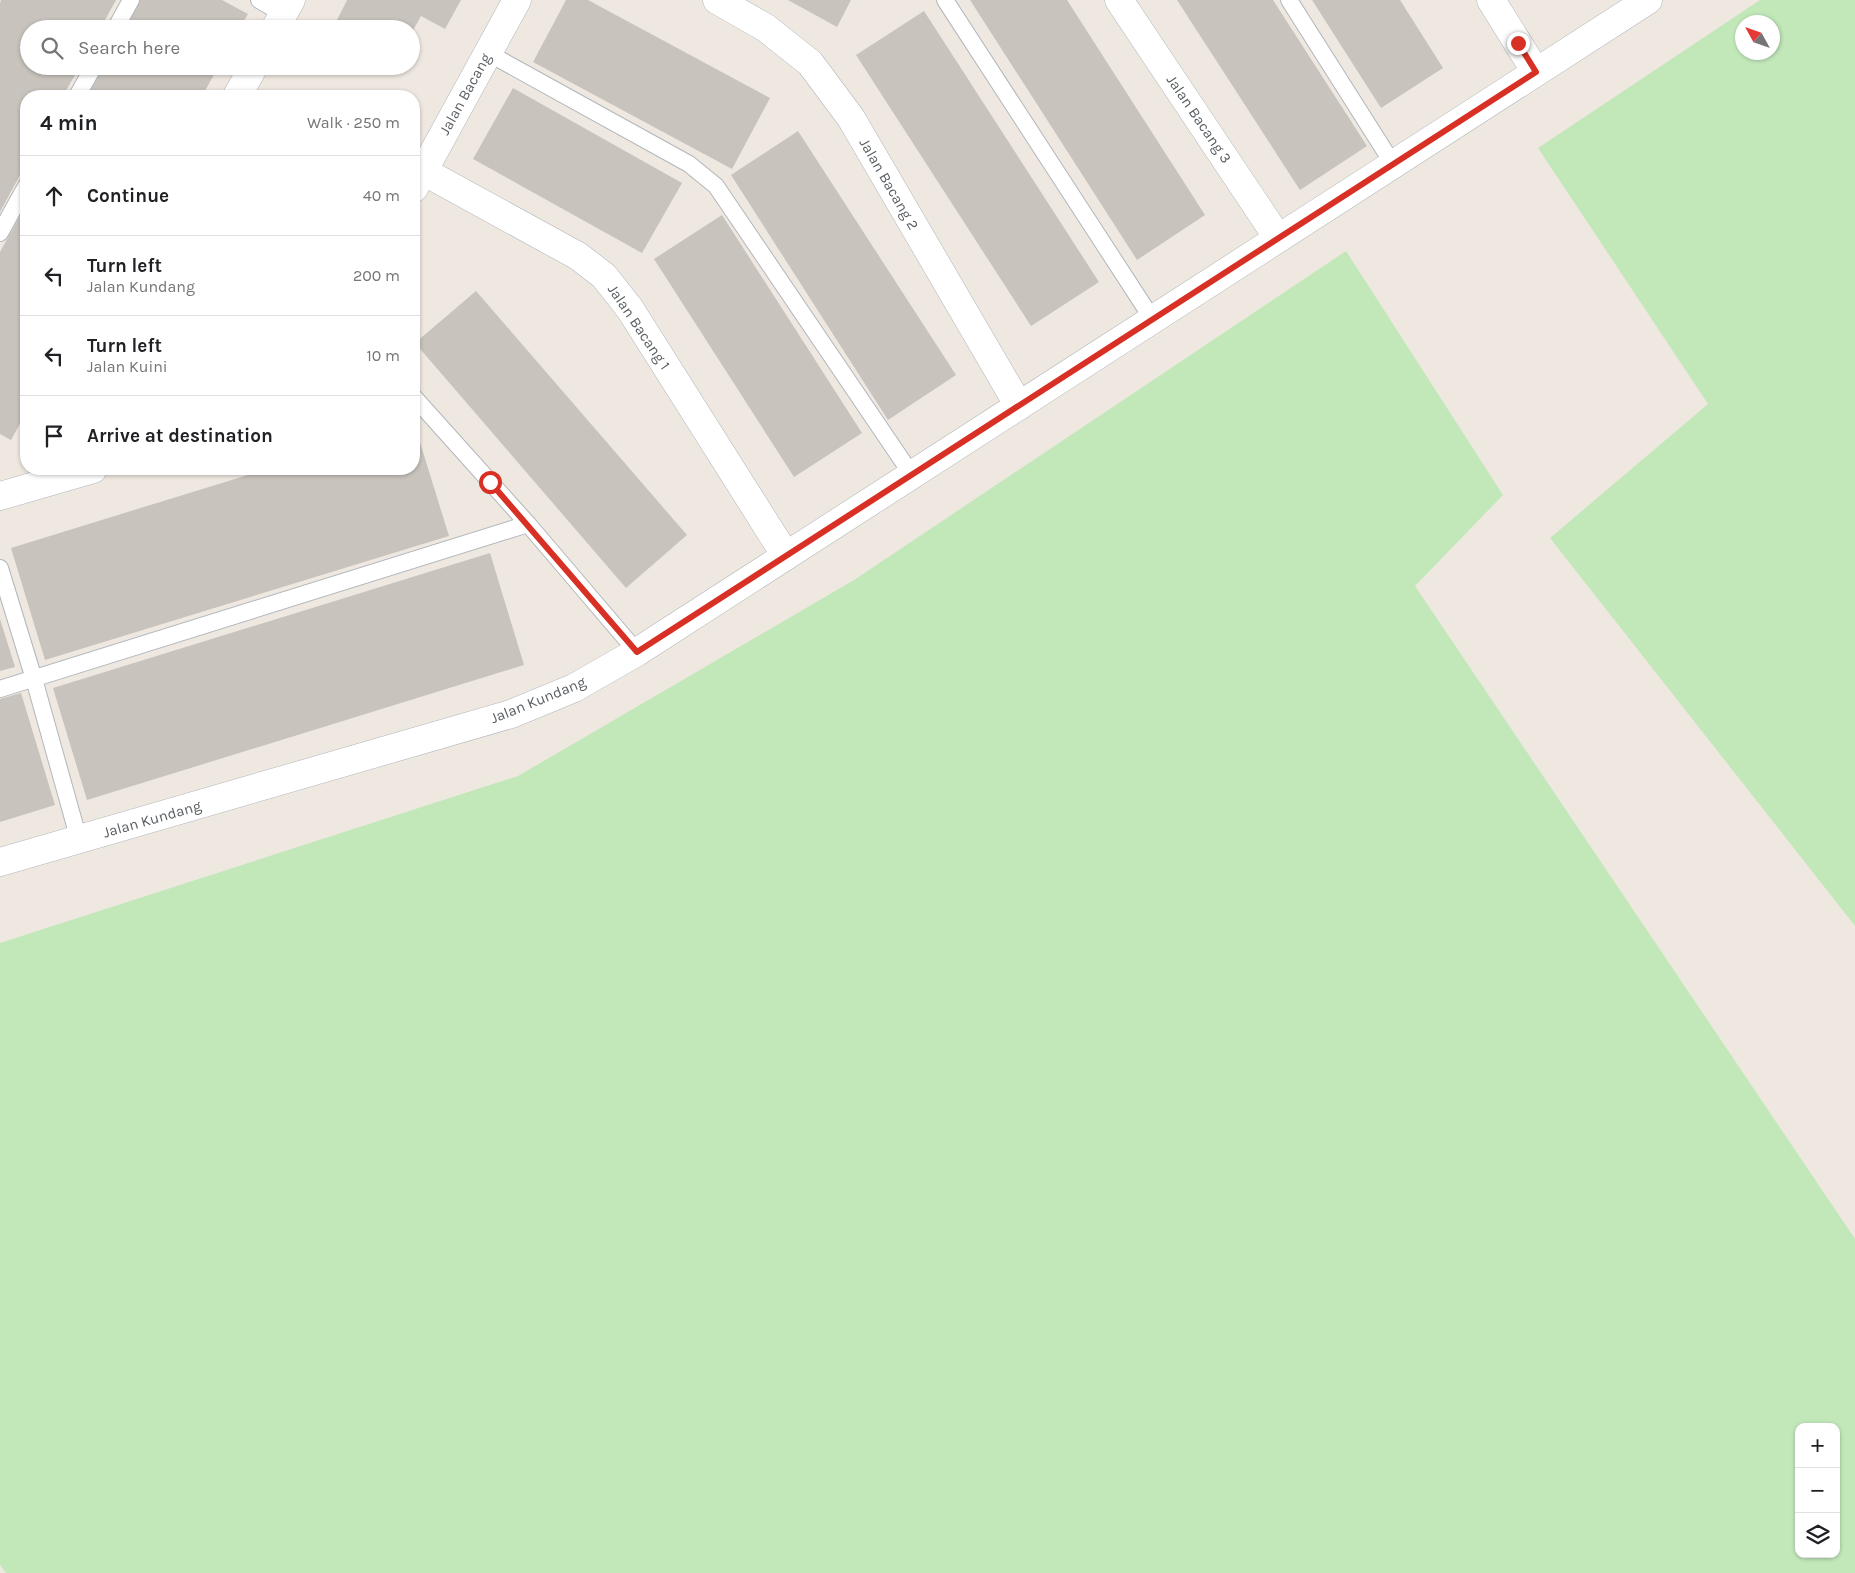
<!DOCTYPE html>
<html lang="en">
<head>
<meta charset="utf-8">
<style>
  body { margin:0; font-family:Karla,sans-serif; background:#f2f2f2; color:#202124 }
  .controls { position:absolute; right:15px; bottom:15px; display:grid; overflow:hidden; border-radius:10px; box-shadow:0 1px 4px #0004 }
  .controls button { width:45px; height:45px; display:grid; place-items:center; padding:0; border:0; border-bottom:1px solid #e0e0e0; background:#fff; color:#202124; font:25px sans-serif }
  .compass { position:absolute; left:1735px; top:15px; width:45px; height:45px; border-radius:50%; background:#fff; box-shadow:0 1px 4px #0004; rotate:310deg }
  .stop { position:absolute; width:15px; height:15px; margin:-11px; border:4px solid #d93025; border-radius:50%; background:#fff }
  .stop.end { background:#d93025; border-color:#fff; box-shadow:0 1px 5px #0008 }
  .list { margin:0; padding:0; list-style:none }
  h2 { display:flex; justify-content:space-between; align-items:center; height:65px; margin:0; padding:0 20px; font-size:21px }
  h2 small { font-size:16px; font-weight:400; color:#757577 }
  .list li { display:grid; grid-template-columns:32px 1fr auto; gap:15px; align-items:center; box-sizing:border-box; height:80px; padding:0 20px; border-top:1px solid #e0e0e0 }
  .list b { display:block; font-size:19px; white-space:nowrap }
  .list p { margin:0; font-size:16px; white-space:nowrap; color:#757577 }
  .list em { font-size:16px; font-style:normal; color:#757577 }
  .icon { flex:none; width:28px; height:28px; fill:none; stroke:currentColor; stroke-width:2; stroke-linecap:round; stroke-linejoin:round }
  .map { position:relative; flex:none; width:1855px; height:1573px; overflow:hidden }
  .search { position:absolute; background:#fff; box-shadow:0 1px 4px #0004; left:20px; top:20px; width:400px; height:55px; display:flex; align-items:center; gap:12px; box-sizing:border-box; padding:0 18px; border-radius:28px; color:#757577; font-size:19px }
  .panel { position:absolute; background:#fff; box-shadow:0 1px 4px #0004; left:20px; top:90px; width:400px; height:385px; border-radius:20px }
  .map>svg:first-child { display:block }
  .green { fill:#c2e8ba; fill-rule:evenodd }
  .building { fill:#c9c3bd }
  .lines { fill:none; stroke-linecap:round; stroke-linejoin:round }
  .service-casing { stroke:#b1b6ba; stroke-width:18 }
  .minor-casing { stroke:#b1b6ba; stroke-width:29 }
  .service { stroke:#fff; stroke-width:16 }
  .minor { stroke:#fff; stroke-width:28 }
  .route { stroke:#d93025; stroke-width:6 }
  .labels { text-anchor:middle; dominant-baseline:central; stroke-width:4.5; stroke-linejoin:round; paint-order:stroke }
  .street-label { font-size:15px; fill:#595f63; stroke:#fff }
</style>
</head>
<body>
<div class="map">
<svg width="1855" height="1573" viewBox="0 0 1855 1573">
  <rect width="100%" height="100%" fill="#eee8e0"/>
  <g class="green">
    <path d="M1760,0H1855V926L1550,538L1708,404L1538,148ZM1742,22H1772V52H1742Z"/>
    <path d="M1346,251L1503,495L1415,586L1855,1239V1573H6L0,1565V943L518,776L854,580ZM1799,1427H1836V1554H1799Z"/>
  </g>
  <g class="building">
    <polygon points="1,0 116,0 100,29 29,29 29,66 80,66 63,96 26,96 26,164 0,212 0,3"/>
    <polygon points="140,0 222,0 248,14 239,29 124,29"/>
    <polygon points="347,0 461,0 445,29 421,16 411,34 411,29 353,29 337,20"/>
    <polygon points="566,0 588,0 770,98 732,169 533,62"/>
    <polygon points="788,0 851,0 837,27"/>
    <polygon points="970,0 1067,0 1205,215 1137,260"/>
    <polygon points="1177,0 1273,0 1367,146 1300,190"/>
    <polygon points="1312,0 1400,0 1443,68 1381,108"/>
    <polygon points="924,11 1099,282 1031,326 856,55"/>
    <polygon points="103,66 219,66 202,96 87,96"/>
    <polygon points="513,88 682,183 642,253 473,159"/>
    <polygon points="798,131 956,375 888,420 731,175"/>
    <polygon points="26,205 26,413 11,440 0,434 0,252"/>
    <polygon points="722,215 862,433 794,477 654,259"/>
    <polygon points="476,291 687,535 626,588 415,343"/>
    <polygon points="414,423 449,536 45,660 11,548 267,469 414,469"/>
    <polygon points="490,553 524,665 87,800 53,688"/>
    <polygon points="0,619 15,667 0,671"/>
    <polygon points="21,693 55,805 0,822 0,699"/>
  </g>
  <g class="lines">
    <defs>
      <g id="service">
        <polyline points="259,0 283,14"/>
        <polyline points="945,0 1153,320"/>
        <polyline points="1289,0 1393,164"/>
        <polyline points="115,29 131,0"/>
        <polyline points="488,53 689,164 716,186 912,475"/>
        <polyline points="77,96 94,66"/>
        <polyline points="0,233 26,186"/>
        <polyline points="414,397 528,524 637,652"/>
        <polyline points="0,568 34,679 79,840"/>
        <polyline points="0,689 528,524"/>
      </g>
      <g id="minor">
        <polyline points="717,0 766,28 810,63 851,118 1019,406"/>
        <polyline points="1119,0 1278,238"/>
        <polyline points="1491,0 1536,72"/>
        <polyline points="275,29 291,0"/>
        <polyline points="237,96 254,66"/>
        <polyline points="423,171 578,256 604,276 630,309 786,556"/>
        <polyline points="414,188 517,0"/>
        <polyline points="0,496 93,469"/>
        <polyline points="0,862 511,714 574,688 637,652 1648,0"/>
      </g>
    </defs>
    <use href="#service" class="service-casing"/>
    <use href="#minor" class="minor-casing"/>
    <use href="#service" class="service"/>
    <use href="#minor" class="minor"/>
  </g>
  <g class="lines">
    <polyline class="route" points="490,482 637,652 1536,72 1518,43"/>
  </g>
  <g class="labels">
    <g class="street-label">
      <text transform="translate(465 94) rotate(-61)">Jalan Bacang</text>
      <text transform="translate(1199 119) rotate(56)">Jalan Bacang 3</text>
      <text transform="translate(889 184) rotate(60)">Jalan Bacang 2</text>
      <text transform="translate(639 327) rotate(56)">Jalan Bacang 1</text>
      <text transform="translate(538 700) rotate(-22)">Jalan Kundang</text>
      <text transform="translate(152 819) rotate(-16)">Jalan Kundang</text>
    </g>
  </g>
</svg>
<div class="controls">
<button>+</button>
<button>−</button>
<button><svg class="icon" aria-label="layers" viewBox="0 0 24 24"><path d="M12 4l9 5-9 5-9-5zM3 14l9 5 9-5"/></svg></button>
</div>
<svg class="compass" viewBox="-18 -18 36 36"><path d="M0-13l5 13h-10z" fill="#e53935"/><path d="M0 13l5-13h-10z" fill="#757577"/></svg>
<div class="stop" style="left:490px;top:482px"></div>
<div class="stop end" style="left:1518px;top:43px"></div>
<div class="search"><svg class="icon" aria-label="search" viewBox="0 0 24 24"><circle cx="10" cy="10" r="6"/><path d="M15 15l6 6"/></svg>Search here</div>
<section class="panel">
<h2>4 min<small>Walk · 250 m</small></h2>
<ul class="list">
<li><svg class="icon" aria-label="ahead" viewBox="0 0 24 24"><path d="M12 20V5M6 11l6-6 6 6"/></svg><div><b>Continue</b></div><em>40 m</em></li>
<li><svg class="icon" aria-label="left" viewBox="0 0 24 24"><path d="M17 20v-9H6M10 6l-5 5 5 5"/></svg><div><b>Turn left</b><p>Jalan Kundang</p></div><em>200 m</em></li>
<li><svg class="icon" aria-label="left" viewBox="0 0 24 24"><path d="M17 20v-9H6M10 6l-5 5 5 5"/></svg><div><b>Turn left</b><p>Jalan Kuini</p></div><em>10 m</em></li>
<li><svg class="icon" aria-label="arrive" viewBox="0 0 24 24"><path d="M6 21V4h12l-3 4 3 4H6"/></svg><div><b>Arrive at destination</b></div></li>
</ul>
</section>
</div>
</body>
</html>
